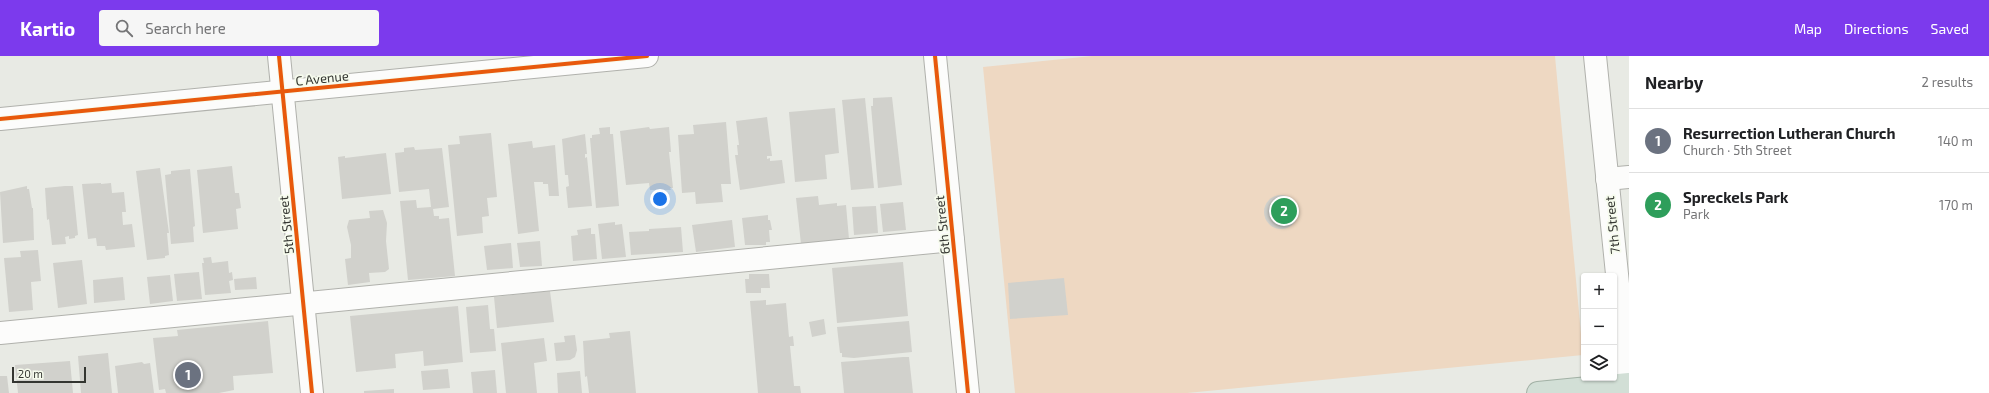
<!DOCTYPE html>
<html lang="en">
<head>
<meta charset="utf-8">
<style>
  body { margin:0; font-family:"Exo 2",sans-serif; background:#f6f6f6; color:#202124 }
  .controls { position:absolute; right:12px; bottom:12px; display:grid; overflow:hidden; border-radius:4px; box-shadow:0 1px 3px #0004 }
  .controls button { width:36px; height:36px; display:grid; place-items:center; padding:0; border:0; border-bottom:1px solid #e0e0e0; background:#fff; color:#202124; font:20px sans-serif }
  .scale { position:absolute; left:12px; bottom:10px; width:74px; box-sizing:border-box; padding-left:4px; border:2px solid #343631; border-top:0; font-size:11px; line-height:14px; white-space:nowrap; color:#343631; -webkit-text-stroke:3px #f6fbed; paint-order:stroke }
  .you { position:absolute; left:660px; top:143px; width:14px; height:14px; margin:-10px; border:3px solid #fff; border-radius:50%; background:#1a73e8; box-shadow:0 0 0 6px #1a73e833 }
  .badge { display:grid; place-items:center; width:26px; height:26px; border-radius:50%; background:#7c3aed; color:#fff; font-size:13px; font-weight:700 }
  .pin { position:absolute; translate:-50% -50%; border:2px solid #fff; box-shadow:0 1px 4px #0006 }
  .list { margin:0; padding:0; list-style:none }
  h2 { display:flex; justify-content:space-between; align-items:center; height:52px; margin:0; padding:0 16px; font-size:17px }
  h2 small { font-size:13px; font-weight:400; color:#757577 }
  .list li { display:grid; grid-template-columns:26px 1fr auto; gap:12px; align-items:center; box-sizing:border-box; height:64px; padding:0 16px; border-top:1px solid #e0e0e0 }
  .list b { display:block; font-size:15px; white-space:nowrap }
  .list p { margin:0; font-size:13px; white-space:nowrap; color:#757577 }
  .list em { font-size:13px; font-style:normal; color:#757577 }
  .icon { flex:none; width:22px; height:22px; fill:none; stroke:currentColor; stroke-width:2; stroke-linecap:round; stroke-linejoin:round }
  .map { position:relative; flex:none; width:1629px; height:337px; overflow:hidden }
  header { display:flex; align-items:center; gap:24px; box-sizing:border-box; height:56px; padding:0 20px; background:#7c3aed; color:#fff }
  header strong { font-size:19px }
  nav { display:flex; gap:22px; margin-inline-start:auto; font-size:14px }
  .search { width:280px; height:36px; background:#f6f6f6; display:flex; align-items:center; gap:10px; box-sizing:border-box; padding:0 14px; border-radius:4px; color:#757577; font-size:15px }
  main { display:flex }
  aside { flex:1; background:#fff }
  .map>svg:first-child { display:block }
  .green { fill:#eed8c2 }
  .building { fill:#d1d1cc }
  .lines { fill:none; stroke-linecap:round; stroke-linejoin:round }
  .minor-casing { stroke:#b0b1ac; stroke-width:24 }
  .highway-casing { stroke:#a2b1a5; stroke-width:24 }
  .minor { stroke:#fcfcfb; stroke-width:22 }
  .highway { stroke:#d2dfd6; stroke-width:22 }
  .cycleway-casing { stroke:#f6fbed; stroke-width:6 }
  .cycleway { stroke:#e8590c; stroke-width:4 }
  .labels { text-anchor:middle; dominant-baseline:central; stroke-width:3.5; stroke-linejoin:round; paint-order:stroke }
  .street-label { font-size:13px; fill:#343631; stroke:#f6fbed }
</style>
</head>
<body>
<header>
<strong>Kartio</strong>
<div class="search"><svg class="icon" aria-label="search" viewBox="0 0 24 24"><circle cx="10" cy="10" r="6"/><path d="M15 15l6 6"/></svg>Search here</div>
<nav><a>Map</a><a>Directions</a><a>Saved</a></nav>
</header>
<main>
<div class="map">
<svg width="1629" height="337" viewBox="0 0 1629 337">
  <rect width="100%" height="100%" fill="#e8eae4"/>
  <polygon class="green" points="1092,0 1555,0 1583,299 1187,337 1015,337 983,11"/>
  <g class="building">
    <polygon points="892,41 902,129 878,132 871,50 873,50 873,42"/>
    <polygon points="865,42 874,132 851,134 842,44"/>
    <polygon points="835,52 839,97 825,99 827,123 795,126 789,56"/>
    <polygon points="767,61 772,100 767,100 767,103 770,102 770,105 782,104 785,127 740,134 735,99 738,99 737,89 739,89 736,65"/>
    <polygon points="726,66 731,128 721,128 723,146 696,148 695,136 682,137 678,79 694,78 693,69"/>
    <polygon points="610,71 610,78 613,78 619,150 596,152 590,82 592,82 592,79 600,78 599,72"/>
    <polygon points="649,71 650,73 669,71 671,96 669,96 673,132 670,132 671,134 650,134 649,127 626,129 620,75"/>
    <polygon points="491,77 497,141 487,142 489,160 482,161 483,177 457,180 448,89 460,88 459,80"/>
    <polygon points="585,78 587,98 585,98 585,102 587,101 592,150 568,152 566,131 569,130 568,119 565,119 562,83"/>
    <polygon points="532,85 533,92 555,89 559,140 549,140 548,128 543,128 543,126 534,126 539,175 518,178 508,88"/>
    <polygon points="414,91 415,94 442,92 449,151 433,153 434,160 439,160 439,163 449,162 455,220 408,224 400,145 416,144 417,152 431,151 429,133 399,136 395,97 404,96 404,92"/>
    <polygon points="386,97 391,138 342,143 338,101 345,100 345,102"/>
    <polygon points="232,110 235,137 239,137 241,152 236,153 238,173 203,177 197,114"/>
    <polygon points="160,112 169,177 167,177 169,199 165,200 165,202 147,204 136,115"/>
    <polygon points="190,113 195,170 193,171 194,186 171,188 165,119 171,118 171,115"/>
    <polygon points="101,127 101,128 111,127 112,137 124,136 126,156 122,156 123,169 132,168 135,191 106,194 105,190 97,190 96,182 88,183 82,128"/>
    <polygon points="27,130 27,133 29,133 32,152 33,152 34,184 3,187 0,136"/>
    <polygon points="65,130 73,130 78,179 75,180 75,182 69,183 69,180 65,181 66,188 52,189 49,163 47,164 45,132"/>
    <circle cx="1281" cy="156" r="17"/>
    <polygon points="818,140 819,149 837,147 837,150 846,149 849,183 801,188 796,142"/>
    <polygon points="903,146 906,174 883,176 880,148"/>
    <polygon points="876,150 878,177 854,179 852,151"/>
    <polygon points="383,154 387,167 386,185 389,213 385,216 369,217 370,226 348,229 345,203 351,202 351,189 347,171 349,164 370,162 369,155"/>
    <polygon points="768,159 768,164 770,164 772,174 769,174 770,186 766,186 766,189 745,189 742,162"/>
    <polygon points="732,164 735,191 696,196 692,169"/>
    <polygon points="615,166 615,169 622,168 626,201 602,203 598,168"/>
    <polygon points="681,171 683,196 631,199 629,176 649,175 649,173"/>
    <polygon points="591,172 591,178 595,178 597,203 573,205 571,180 578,179 577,174"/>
    <polygon points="540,185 542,210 520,211 517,187"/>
    <polygon points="511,187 513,212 487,214 484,190"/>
    <polygon points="38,194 41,225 31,226 33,254 9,256 4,202 21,201 20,195"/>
    <polygon points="211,201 212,207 228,205 229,217 232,216 233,224 229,225 231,237 205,239 202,207 204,207 203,202"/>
    <polygon points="82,204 87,248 58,252 53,207"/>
    <polygon points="903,206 908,260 837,267 832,212"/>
    <polygon points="199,216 202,243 177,245 174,218"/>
    <polygon points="749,218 769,218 770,232 761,232 761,237 746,237 745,223 749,223"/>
    <polygon points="170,219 173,245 150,248 147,221"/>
    <polygon points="123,221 125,244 94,247 93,224"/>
    <polygon points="256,221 257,233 235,234 234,223"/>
    <polygon points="1064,222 1068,259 1010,263 1008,227"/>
    <polygon points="550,235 554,266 497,272 494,241"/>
    <polygon points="766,244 766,249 786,247 789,281 793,280 794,290 790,290 794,330 800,330 801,337 758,337 750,245"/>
    <polygon points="488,249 490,273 494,273 496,295 470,297 466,251"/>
    <polygon points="458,250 463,306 424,310 423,295 395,298 396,312 356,316 350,260"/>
    <polygon points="824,263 826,278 812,281 809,266"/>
    <polygon points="268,265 273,317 233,320 234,334 219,337 166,337 165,333 159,334 153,282 178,280 177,274"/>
    <polygon points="909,265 912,296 854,302 842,301 842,297 840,297 837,271"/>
    <polygon points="630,275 636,337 589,337 587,320 585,321 583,285 610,282 609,277"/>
    <polygon points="575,279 577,294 575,301 570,304 556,305 554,287 565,286 564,280"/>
    <polygon points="544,282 547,305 534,307 537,337 506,337 501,287"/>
    <polygon points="108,297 112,337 81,337 78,300"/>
    <polygon points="903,301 909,301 913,337 844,337 841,306"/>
    <polygon points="70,305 73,337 18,337 15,309"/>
    <polygon points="142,306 144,308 150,307 154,337 118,337 115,310"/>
    <polygon points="448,313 450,332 423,334 421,315"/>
    <polygon points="495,314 497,337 473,337 471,316"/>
    <polygon points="580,315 582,337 558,337 557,317"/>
    <polygon points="0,320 7,320 9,337 0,337"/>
    <polygon points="394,333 394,337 364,337 364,335"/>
  </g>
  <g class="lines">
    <defs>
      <g id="minor">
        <polyline points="279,0 312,337"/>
        <polyline points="935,0 968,337"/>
        <polyline points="1595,0 1629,337"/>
        <polyline points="0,63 647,0"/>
        <polyline points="1607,123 1629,121"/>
        <polyline points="0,277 953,184"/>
      </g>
      <polyline id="highway" points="1538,337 1629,328"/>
    </defs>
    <use href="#minor" class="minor-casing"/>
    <use href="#highway" class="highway-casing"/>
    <use href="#minor" class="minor"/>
    <use href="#highway" class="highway"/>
    <defs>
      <g id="cycleway">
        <polyline points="279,0 312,337"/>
        <polyline points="935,0 968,337"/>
        <polyline points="0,63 647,0"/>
      </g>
    </defs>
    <use href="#cycleway" class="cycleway-casing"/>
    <use href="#cycleway" class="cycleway"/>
  </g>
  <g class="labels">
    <g class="street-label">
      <text transform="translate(322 22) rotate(-6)">C Avenue</text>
      <text transform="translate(286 169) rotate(-96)">5th Street</text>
      <text transform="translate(942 169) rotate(-96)">6th Street</text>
      <text transform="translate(1612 169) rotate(-96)">7th Street</text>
    </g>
  </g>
</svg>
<div class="controls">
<button>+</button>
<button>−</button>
<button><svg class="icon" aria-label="layers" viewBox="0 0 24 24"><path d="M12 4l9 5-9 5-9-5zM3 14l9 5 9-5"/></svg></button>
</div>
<div class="scale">20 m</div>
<div class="you"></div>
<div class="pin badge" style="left:188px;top:319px;background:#6b7280">1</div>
<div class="pin badge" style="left:1284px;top:155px;background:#2e9e5b">2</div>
</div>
<aside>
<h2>Nearby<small>2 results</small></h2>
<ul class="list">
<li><span class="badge" style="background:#6b7280">1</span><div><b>Resurrection Lutheran Church</b><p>Church · 5th Street</p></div><em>140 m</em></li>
<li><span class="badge" style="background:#2e9e5b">2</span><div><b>Spreckels Park</b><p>Park</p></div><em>170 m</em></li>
</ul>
</aside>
</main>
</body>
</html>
